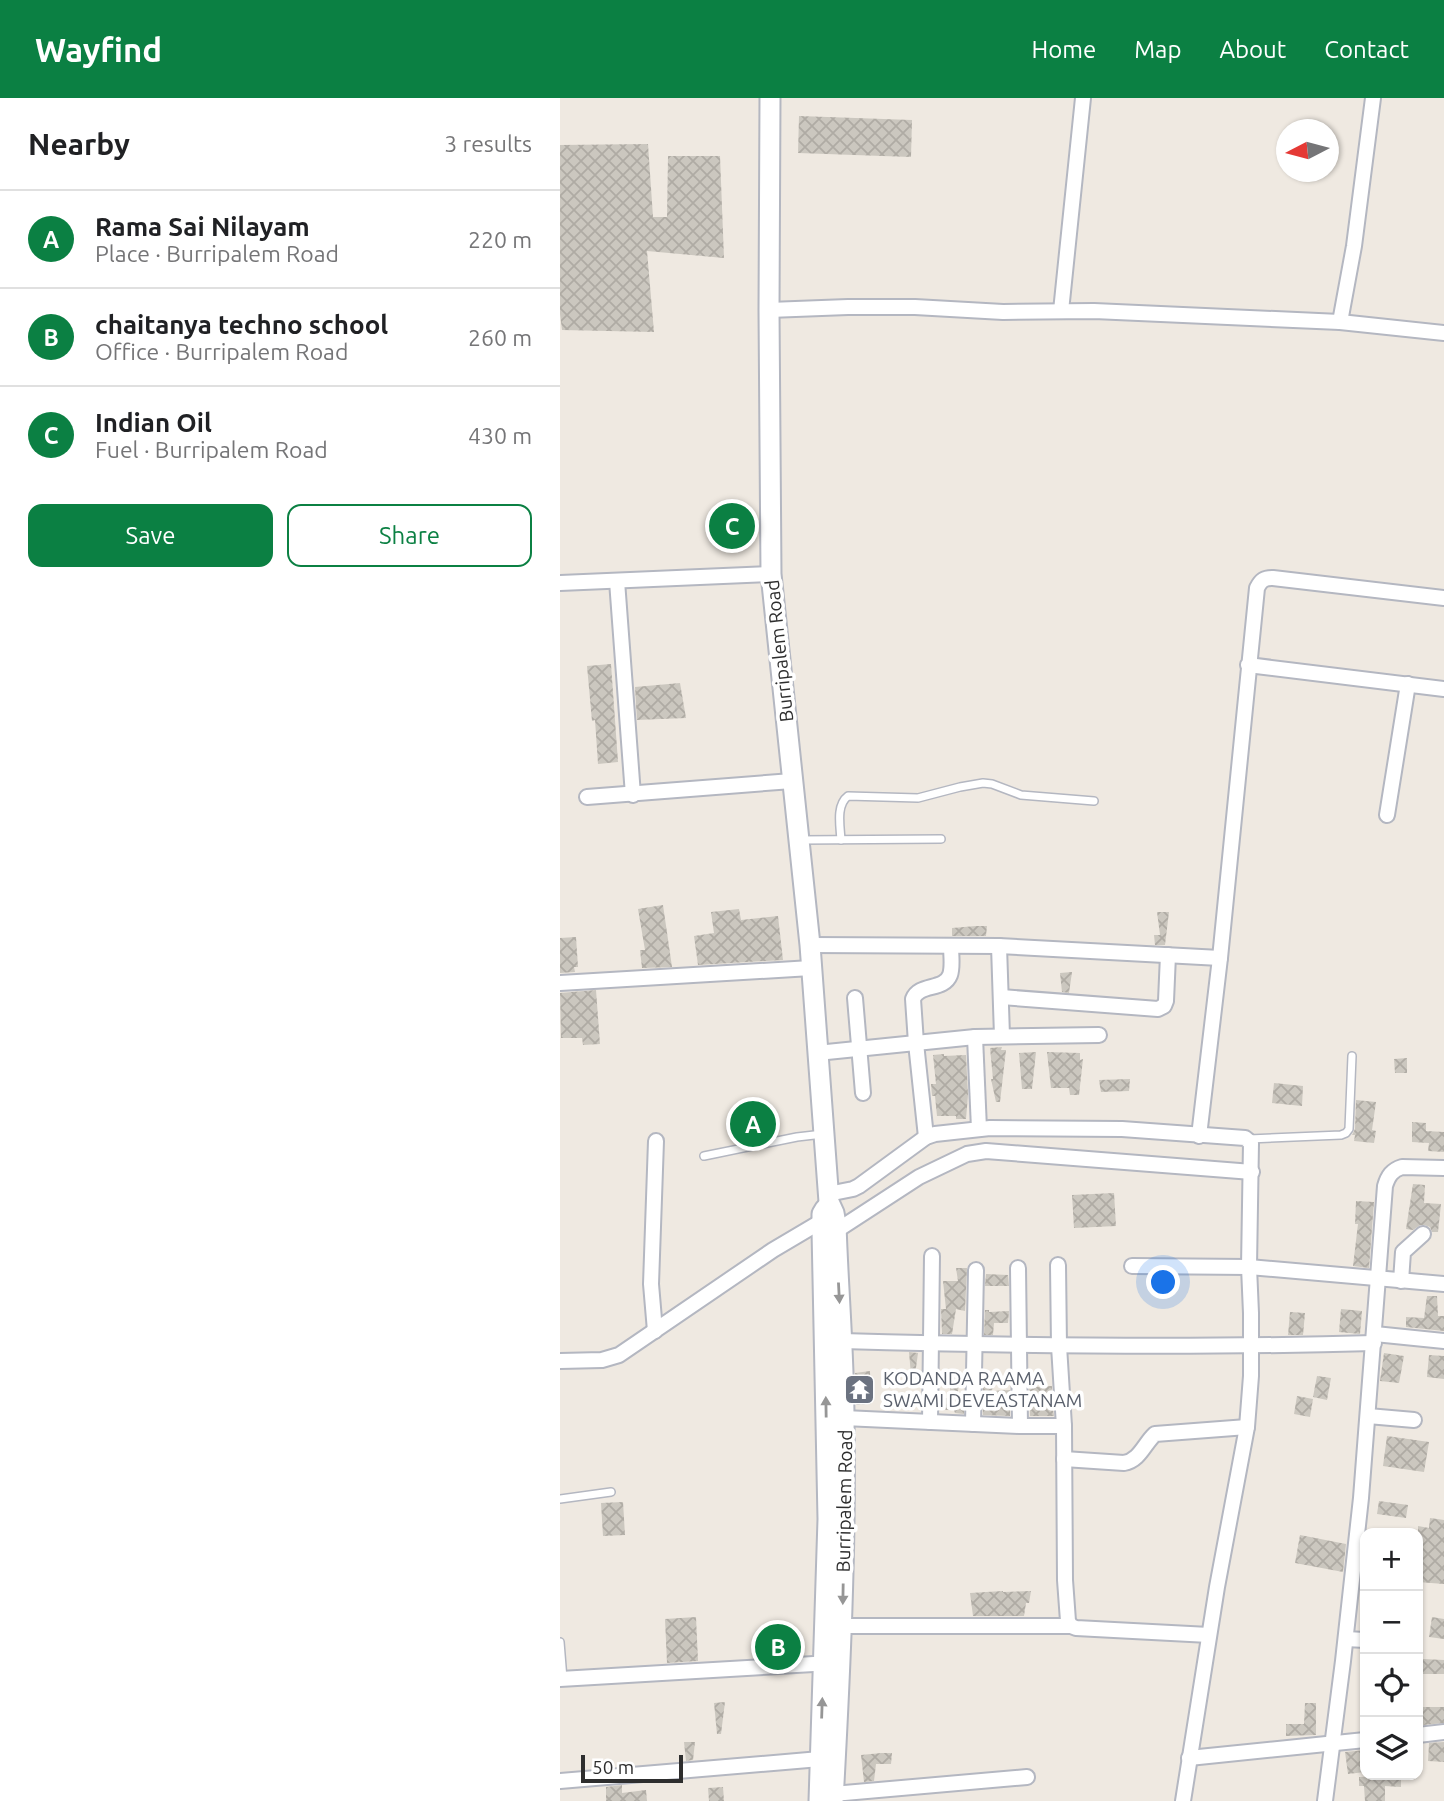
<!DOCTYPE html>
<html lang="en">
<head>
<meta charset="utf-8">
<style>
  body { margin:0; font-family:Ubuntu,sans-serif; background:#f2f2f2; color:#202124 }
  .controls { position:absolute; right:21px; bottom:21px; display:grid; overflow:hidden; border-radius:14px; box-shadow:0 2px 5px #0004 }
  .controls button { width:63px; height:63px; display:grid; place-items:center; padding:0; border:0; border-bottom:2px solid #e0e0e0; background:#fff; color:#202124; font:35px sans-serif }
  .compass { position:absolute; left:716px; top:21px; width:63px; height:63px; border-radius:50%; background:#fff; box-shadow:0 2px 5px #0004; rotate:264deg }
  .scale { position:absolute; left:21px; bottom:18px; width:102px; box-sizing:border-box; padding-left:7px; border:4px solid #2e2e2e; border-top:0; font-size:19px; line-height:24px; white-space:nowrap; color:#2e2e2e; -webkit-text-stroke:5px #fff; paint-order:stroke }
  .you { position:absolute; left:604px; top:1185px; width:24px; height:24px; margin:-18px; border:5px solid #fff; border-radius:50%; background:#1a73e8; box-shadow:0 0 0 10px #1a73e833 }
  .badge { display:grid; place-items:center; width:46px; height:46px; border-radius:50%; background:#0b8043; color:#fff; font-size:23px; font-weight:700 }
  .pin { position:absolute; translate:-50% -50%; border:4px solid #fff; box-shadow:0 2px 7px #0006 }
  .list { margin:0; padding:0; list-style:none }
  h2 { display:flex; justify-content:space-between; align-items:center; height:91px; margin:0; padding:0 28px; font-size:30px }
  h2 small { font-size:23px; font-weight:400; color:#757577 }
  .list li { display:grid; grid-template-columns:46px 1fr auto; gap:21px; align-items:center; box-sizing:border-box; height:98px; padding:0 28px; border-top:2px solid #e0e0e0 }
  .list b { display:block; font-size:26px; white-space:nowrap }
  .list p { margin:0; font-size:23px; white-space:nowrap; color:#757577 }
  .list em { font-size:23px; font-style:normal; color:#757577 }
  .actions { display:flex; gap:14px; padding:21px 28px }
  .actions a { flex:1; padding:16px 0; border:2px solid #0b8043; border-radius:14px; text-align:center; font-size:24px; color:#0b8043 }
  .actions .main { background:#0b8043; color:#fff }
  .icon { flex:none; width:38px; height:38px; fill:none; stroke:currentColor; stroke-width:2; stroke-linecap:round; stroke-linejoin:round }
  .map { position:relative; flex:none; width:884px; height:1703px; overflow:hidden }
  header { display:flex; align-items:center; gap:42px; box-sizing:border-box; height:98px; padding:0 35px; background:#0b8043; color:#fff }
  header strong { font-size:33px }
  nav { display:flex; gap:38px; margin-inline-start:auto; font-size:24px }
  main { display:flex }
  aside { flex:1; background:#fff }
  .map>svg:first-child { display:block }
  .building { fill:url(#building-cross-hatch) }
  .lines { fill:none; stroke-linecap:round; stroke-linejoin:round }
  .service-casing { stroke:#b4b7c1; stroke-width:10 }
  .minor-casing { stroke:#b4b7c1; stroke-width:18 }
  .secondary-casing { stroke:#b4b7c1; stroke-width:23 }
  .service { stroke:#fff; stroke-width:7 }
  .minor { stroke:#fff; stroke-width:14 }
  .secondary { stroke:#fff; stroke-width:19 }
  .oneway { fill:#969696 }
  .labels { text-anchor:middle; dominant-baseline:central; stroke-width:7; stroke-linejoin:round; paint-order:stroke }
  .street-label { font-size:19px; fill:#2e2e2e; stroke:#fff }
  .worship-label { font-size:19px; fill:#5b616d; stroke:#fff; text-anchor:start }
</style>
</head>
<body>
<header>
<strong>Wayfind</strong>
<nav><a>Home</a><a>Map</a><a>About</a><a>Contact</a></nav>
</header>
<main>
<aside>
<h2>Nearby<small>3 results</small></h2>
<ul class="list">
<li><span class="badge">A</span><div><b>Rama Sai Nilayam</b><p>Place · Burripalem Road</p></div><em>220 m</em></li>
<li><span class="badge">B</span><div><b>chaitanya techno school</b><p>Office · Burripalem Road</p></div><em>260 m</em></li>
<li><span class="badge">C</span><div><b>Indian Oil</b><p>Fuel · Burripalem Road</p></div><em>430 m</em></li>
</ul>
<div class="actions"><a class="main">Save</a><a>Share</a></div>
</aside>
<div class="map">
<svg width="884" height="1703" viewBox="0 0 884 1703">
  <defs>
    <pattern id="building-cross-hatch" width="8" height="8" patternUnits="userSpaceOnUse" patternTransform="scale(1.75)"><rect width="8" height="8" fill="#cbc7bf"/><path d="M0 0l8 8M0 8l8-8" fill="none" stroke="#afaba4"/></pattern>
  </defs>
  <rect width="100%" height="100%" fill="#efe9e1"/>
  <g class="building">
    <polygon points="239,18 352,22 351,59 238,55"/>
    <polygon points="88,46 93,119 107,119 108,58 160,58 164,160 87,153 94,234 2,232 0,216 0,47"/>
    <polygon points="51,566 58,664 38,666 35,622 32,623 27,568"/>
    <polygon points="120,585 126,620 77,622 75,589"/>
    <polygon points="103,807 112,869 82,870 80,852 85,852 78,811"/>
    <polygon points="179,811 181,822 218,818 223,862 138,867 134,838 154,835 151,814"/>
    <polygon points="597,814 609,814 605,847 595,847 594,837 600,837"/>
    <polygon points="416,828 427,828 426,838 392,838 392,830"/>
    <polygon points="16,839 18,869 14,869 15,874 0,875 0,840"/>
    <polygon points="512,874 509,895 502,894 500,875"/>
    <polygon points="36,892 40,946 23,947 22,940 1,940 0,895"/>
    <polygon points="442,949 441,952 446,952 440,1004 436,1004 431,981 433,981 430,950"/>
    <polygon points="476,954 472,991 462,991 459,955"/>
    <polygon points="487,954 520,955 520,962 523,961 519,997 510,997 509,990 491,990"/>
    <polygon points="384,956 384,958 406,957 408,997 406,1021 396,1021 396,1018 377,1018 375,998 372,998 371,986 376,986 373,957"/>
    <polygon points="847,960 847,975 835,975 834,961"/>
    <polygon points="570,981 569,993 541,994 539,982"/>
    <polygon points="714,985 743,988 742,1008 712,1005"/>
    <polygon points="796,1002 816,1004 812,1032 816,1033 814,1045 794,1043 795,1037 792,1037 795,1031"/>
    <polygon points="201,1010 203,1040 184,1041 183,1011"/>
    <polygon points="852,1024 866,1025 866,1033 884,1034 884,1054 868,1053 869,1045 852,1044"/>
    <polygon points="853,1086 865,1087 864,1105 881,1106 878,1134 872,1134 870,1129 865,1127 860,1127 853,1132 846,1131"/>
    <polygon points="554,1095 556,1128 514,1130 512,1097"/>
    <polygon points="796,1103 814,1104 809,1170 793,1168 798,1126 795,1126"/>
    <polygon points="396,1170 407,1170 405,1213 396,1211 392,1236 382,1236 381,1211 386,1211 383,1183 398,1183"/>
    <polygon points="426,1176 448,1177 449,1188 425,1188"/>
    <polygon points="867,1198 877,1198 878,1218 884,1218 884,1233 846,1229 846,1219 864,1220"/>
    <polygon points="781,1211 802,1213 800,1236 779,1234"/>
    <polygon points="425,1212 429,1212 429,1214 449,1213 448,1225 434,1225 433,1237 424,1237"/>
    <polygon points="730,1214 745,1215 743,1237 728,1237"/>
    <polygon points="349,1254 358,1255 355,1277 351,1277"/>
    <polygon points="824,1255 844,1258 839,1285 820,1283"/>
    <polygon points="869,1257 884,1258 884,1281 867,1279"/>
    <polygon points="388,1272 400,1272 398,1294 404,1294 404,1316 395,1315 394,1312 380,1312 380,1300 391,1300"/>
    <polygon points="310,1273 311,1306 296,1307 295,1275"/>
    <polygon points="757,1278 771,1280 767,1302 753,1299"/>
    <polygon points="469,1284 474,1284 474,1289 492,1288 491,1311 493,1311 494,1318 470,1318"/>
    <polygon points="423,1288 433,1288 432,1293 450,1292 450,1318 423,1317"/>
    <polygon points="737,1298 753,1301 750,1319 734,1316"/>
    <polygon points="827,1338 869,1344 864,1374 823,1368"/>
    <polygon points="819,1403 848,1407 846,1420 817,1416"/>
    <polygon points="63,1404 65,1437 43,1438 41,1405"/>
    <polygon points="870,1420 884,1422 884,1486 858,1484 858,1428 869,1430"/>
    <polygon points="740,1437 786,1446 783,1474 735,1465"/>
    <polygon points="443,1493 443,1494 471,1493 469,1505 466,1505 464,1518 413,1518 410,1495"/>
    <polygon points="136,1519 138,1563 107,1565 105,1521"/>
    <polygon points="872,1519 884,1521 884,1541 869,1539"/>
    <polygon points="863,1561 884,1562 884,1576 862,1576"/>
    <polygon points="165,1604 161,1636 157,1636 154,1605"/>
    <polygon points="745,1605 756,1605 756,1637 726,1638 726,1626 744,1626"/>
    <polygon points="863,1609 884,1609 884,1625 863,1627"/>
    <polygon points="124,1644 135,1644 133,1662 126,1663"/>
    <polygon points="884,1644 884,1664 868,1663 869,1645"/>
    <polygon points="805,1652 805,1674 788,1676 785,1654"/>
    <polygon points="321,1655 332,1655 331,1666 316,1666 314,1683 304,1684 301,1657"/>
    <polygon points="841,1678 841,1689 825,1688 825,1703 805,1703 804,1688 799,1688 799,1679"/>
    <polygon points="62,1687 62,1695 86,1692 87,1703 46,1703 46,1689"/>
    <polygon points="163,1689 164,1703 149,1703 148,1690"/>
  </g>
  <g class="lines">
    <defs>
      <g id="service">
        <polyline points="241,742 381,741"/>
        <path d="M281,742C280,727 276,707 288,698L358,700L400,689L423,685L432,686L461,697L534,703"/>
        <polyline points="689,1041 781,1037 786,1035 789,1031 792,958"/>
        <polyline points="144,1058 237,1039 263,1036"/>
        <polyline points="0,1401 51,1394"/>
        <polyline points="0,1544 3,1581"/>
      </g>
      <g id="minor">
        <polyline points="209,212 288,209 355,209 443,214 534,213 780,224 884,235"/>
        <polyline points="501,213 523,0"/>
        <polyline points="780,224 794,148 813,0"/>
        <polyline points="57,483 73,697"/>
        <polyline points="0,485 211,476"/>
        <polyline points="688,567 884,591"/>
        <polyline points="27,699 232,683"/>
        <polyline points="827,717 848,586"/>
        <polyline points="250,847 439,848 660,860"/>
        <polyline points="439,848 442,938"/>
        <polyline points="0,885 251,870"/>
        <polyline points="441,899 598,911 604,908 606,903 608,857"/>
        <polyline points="295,900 303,995"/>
        <polyline points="415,939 419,1031"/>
        <polyline points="257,955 415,939 539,937"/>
        <path d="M639,1038L660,860L697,490C701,482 704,480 713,480L884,500"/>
        <path d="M366,1039L356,945L353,901C359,885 384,893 390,877C393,869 391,857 391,848"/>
        <polyline points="268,1096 293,1091 299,1088 366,1039 375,1036 430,1030 562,1031 685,1040 691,1045 689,1169 691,1215 691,1278 687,1329 657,1489 623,1703"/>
        <polyline points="276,1133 359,1079 407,1056 426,1053 692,1074"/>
        <polyline points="498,1167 499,1248 504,1328 505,1482 508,1523 511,1528 516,1530 649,1537"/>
        <polyline points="572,1168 689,1169 884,1186"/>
        <polyline points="458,1170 460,1328"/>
        <polyline points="841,1183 843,1154 863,1136"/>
        <polyline points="95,1233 91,1186 96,1043"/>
        <polyline points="815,1236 884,1243"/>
        <path d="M282,1243C459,1248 637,1250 814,1245"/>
        <polyline points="0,1263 42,1262 59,1257 213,1152 262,1123"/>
        <polyline points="808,1318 854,1322"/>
        <polyline points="284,1320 460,1328 504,1328"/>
        <polyline points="370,1324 372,1158"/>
        <polyline points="413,1326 416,1172"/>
        <path d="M504,1361L564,1365C580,1362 584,1346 595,1336L687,1329"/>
        <polyline points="282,1528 511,1528"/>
        <polyline points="786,1541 805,1542"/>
        <polyline points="0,1581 271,1565"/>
        <polyline points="858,1637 884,1634"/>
        <polyline points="629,1660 805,1642"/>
        <polyline points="0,1683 260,1661"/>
        <polyline points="273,1696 467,1679"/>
        <path d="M765,1703L783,1563L801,1400L825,1088C828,1078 832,1072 842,1069L884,1070"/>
      </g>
      <g id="secondary">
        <path d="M210,0L209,212L211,476L250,847L269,1104L274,1115L276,1126C278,1191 284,1256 284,1322C286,1449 280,1576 273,1703"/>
        <polyline points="259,1703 268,1421 262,1132 262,1116 265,1111"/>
      </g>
    </defs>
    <use href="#service" class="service-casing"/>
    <use href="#minor" class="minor-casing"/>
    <use href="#secondary" class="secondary-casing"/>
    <use href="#service" class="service"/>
    <use href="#minor" class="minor"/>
    <use href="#secondary" class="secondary"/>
  </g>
  <defs><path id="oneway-solid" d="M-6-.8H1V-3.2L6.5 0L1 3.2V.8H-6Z" transform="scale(1.75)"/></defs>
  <g class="oneway">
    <use href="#oneway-solid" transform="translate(279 1195) rotate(87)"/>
    <use href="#oneway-solid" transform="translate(266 1309) rotate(-91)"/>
    <use href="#oneway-solid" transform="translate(283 1496) rotate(91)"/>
    <use href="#oneway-solid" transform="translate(262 1610) rotate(-88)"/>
  </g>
  <defs>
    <symbol id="temple-square" viewBox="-11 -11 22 22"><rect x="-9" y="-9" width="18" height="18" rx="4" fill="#6b7280" stroke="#fff"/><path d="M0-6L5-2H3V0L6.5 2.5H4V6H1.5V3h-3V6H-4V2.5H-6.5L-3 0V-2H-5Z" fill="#fff"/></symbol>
  </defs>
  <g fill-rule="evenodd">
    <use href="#temple-square" x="282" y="1274" width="35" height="35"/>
  </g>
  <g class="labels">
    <g class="street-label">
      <text transform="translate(219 553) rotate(-96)">Burripalem Road</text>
      <text transform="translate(284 1403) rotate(-89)">Burripalem Road</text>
    </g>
    <g class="worship-label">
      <text x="323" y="1280">KODANDA RAAMA<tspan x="323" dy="22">SWAMI DEVEASTANAM</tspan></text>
    </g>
  </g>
</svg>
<div class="controls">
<button>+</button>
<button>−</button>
<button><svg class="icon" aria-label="locate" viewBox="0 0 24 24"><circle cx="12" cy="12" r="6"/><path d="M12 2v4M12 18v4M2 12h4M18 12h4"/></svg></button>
<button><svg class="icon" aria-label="layers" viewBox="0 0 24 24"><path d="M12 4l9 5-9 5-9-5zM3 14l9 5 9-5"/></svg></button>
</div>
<svg class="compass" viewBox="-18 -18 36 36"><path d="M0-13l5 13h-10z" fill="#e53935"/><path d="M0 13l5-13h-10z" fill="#757577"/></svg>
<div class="scale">50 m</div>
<div class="you"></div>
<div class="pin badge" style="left:193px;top:1026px">A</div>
<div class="pin badge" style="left:218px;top:1549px">B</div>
<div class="pin badge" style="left:172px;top:428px">C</div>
</div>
</main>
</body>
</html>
